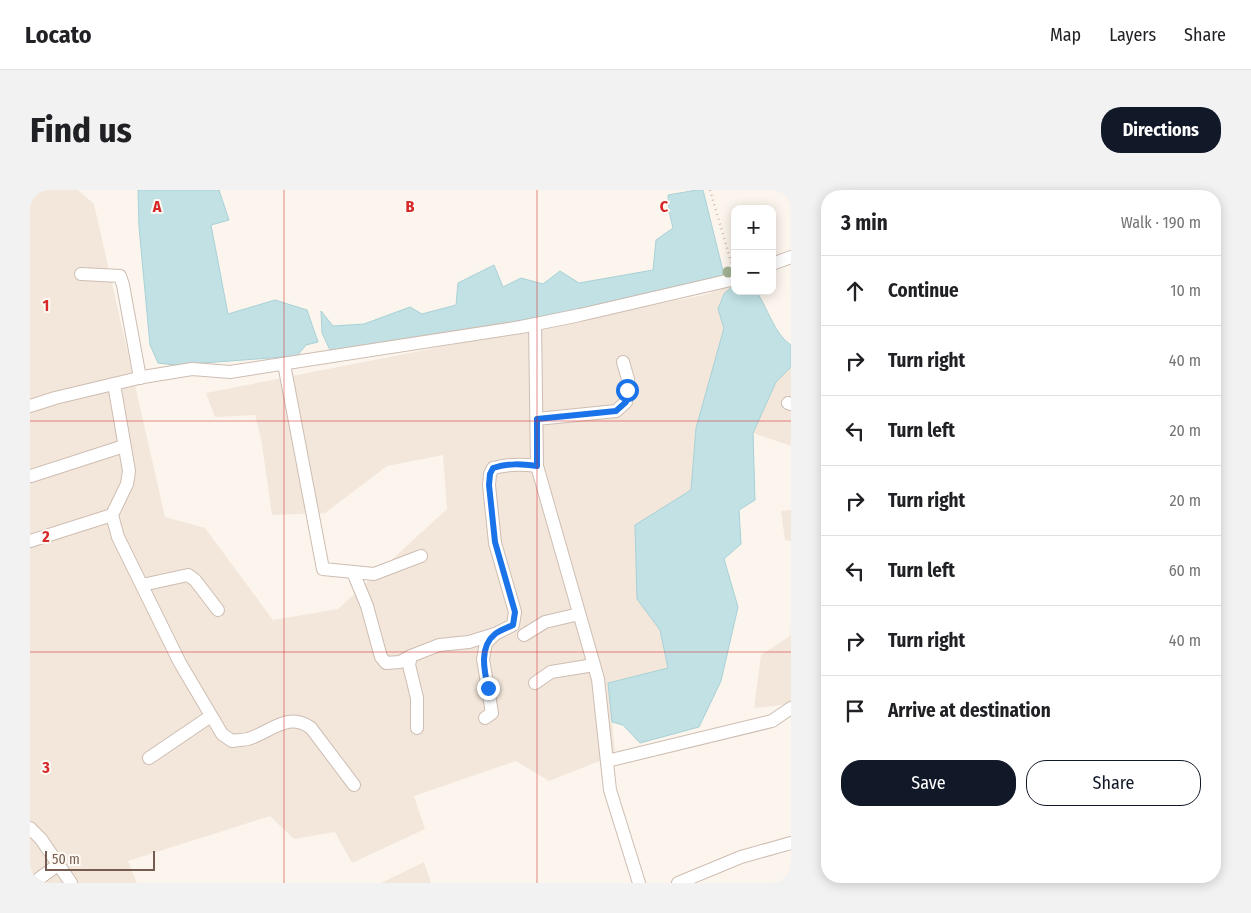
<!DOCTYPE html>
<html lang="en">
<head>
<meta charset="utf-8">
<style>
  body { margin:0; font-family:"Fira Sans Condensed",sans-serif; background:#f2f2f2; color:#202124 }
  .controls { position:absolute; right:15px; top:15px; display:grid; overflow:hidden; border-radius:10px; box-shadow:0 2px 12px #0003 }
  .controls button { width:45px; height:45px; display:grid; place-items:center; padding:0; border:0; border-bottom:1px solid #e0e0e0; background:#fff; color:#202124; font:25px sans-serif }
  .scale { position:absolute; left:15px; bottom:12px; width:110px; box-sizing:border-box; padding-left:5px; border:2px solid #765c50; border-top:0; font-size:14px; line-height:18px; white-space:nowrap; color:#765c50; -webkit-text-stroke:4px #fef9f3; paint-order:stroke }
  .stop { position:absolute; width:15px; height:15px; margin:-11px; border:4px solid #1a73e8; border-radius:50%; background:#fff }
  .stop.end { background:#1a73e8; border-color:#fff; box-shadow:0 1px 5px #0008 }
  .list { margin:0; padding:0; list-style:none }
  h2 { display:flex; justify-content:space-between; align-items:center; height:65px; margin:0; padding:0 20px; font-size:21px }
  h2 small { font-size:16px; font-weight:400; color:#757577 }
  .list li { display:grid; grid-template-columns:32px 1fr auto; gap:15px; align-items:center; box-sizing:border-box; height:70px; padding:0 20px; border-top:1px solid #e0e0e0 }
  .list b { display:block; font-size:19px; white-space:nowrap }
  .list em { font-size:16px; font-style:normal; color:#757577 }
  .actions { display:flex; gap:10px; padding:15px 20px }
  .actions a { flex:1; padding:11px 0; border:1px solid #111827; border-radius:20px; text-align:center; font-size:18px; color:#111827 }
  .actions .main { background:#111827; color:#fff }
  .icon { flex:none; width:28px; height:28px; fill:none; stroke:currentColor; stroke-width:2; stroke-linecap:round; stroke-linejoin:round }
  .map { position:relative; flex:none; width:761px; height:693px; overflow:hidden; border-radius:20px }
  header { display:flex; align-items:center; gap:30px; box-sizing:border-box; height:70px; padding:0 25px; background:#fff; border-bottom:1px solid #e0e0e0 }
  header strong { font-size:24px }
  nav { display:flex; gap:28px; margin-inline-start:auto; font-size:18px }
  .intro { display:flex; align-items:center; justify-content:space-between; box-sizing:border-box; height:120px; padding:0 30px }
  h1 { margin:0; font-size:35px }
  .button { padding:12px 22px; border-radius:20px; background:#111827; color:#fff; font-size:18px; font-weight:700 }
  main { display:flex; gap:30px; padding:0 30px }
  aside { flex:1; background:#fff; border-radius:20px; box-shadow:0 2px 12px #0003 }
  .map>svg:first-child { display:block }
  .residential { fill:#f3e7db }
  .water { fill:#c1e1e5; stroke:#a8d1d6 }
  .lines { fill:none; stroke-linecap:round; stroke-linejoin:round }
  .street-casing { stroke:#cebdb2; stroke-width:14 }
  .path { stroke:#d5b8a8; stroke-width:2.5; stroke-dasharray:1 4; stroke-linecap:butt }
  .street { stroke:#fff; stroke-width:12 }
  .tree { fill:#a3b293 }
  .route { stroke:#1a73e8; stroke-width:6 }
  .grid { fill:none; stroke:#d62828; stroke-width:1; stroke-opacity:0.55 }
  .grid-label { font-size:16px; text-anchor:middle; font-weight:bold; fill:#d62828; stroke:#fef9f3; stroke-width:4; stroke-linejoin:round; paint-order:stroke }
</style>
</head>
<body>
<header>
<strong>Locato</strong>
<nav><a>Map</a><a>Layers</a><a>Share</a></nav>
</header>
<div class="intro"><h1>Find us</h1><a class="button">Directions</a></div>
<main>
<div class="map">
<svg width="761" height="693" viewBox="0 0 761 693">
  <rect width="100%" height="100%" fill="#fcf5ed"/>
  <g class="residential">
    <polygon points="0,0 48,0 64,14 135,327 175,338 243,430 308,419 417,319 413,265 357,276 295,323 242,325 231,248 225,225 185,227 176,203 674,105 705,94 689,119 694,138 666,238 661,300 605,336 607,409 630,440 638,479 579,493 585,565 519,591 486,571 384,606 395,639 322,673 305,642 264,649 240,626 98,671 107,693 0,693"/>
    <polygon points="761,177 761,256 723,243 746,192"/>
    <polygon points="761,320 761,351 755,350 751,321"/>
    <polygon points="761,436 761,514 724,518 731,465 760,446"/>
    <polygon points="394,672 401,693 351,693"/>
  </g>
  <g class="water">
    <polygon points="108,0 189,0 199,30 181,35 198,124 245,110 277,120 288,152 276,155 267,166 146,175 128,173 120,155 109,37"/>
    <polygon points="667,0 673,0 694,85 552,118 467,135 301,162 292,143 291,121 303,136 334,134 380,117 392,124 426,115 428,93 464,75 473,97 491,88 513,94 530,81 549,93 623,80 626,50 643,38 639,21 638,5"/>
    <path d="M705,94V101H726C738,118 744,144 761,155V177L746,192L723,243L725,310L709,320L711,354L694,369L708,417L691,491L669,537L610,553L593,535L582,532L578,493L638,478L630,440L607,409L605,335L661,300L666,238L694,138L688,119L694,104Z"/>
  </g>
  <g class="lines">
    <defs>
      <g id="street">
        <polyline points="742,74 761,67"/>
        <polyline points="51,84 90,86 93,95 110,188"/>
        <polyline points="505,134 507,276 568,489 580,600 609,693"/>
        <polyline points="254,174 293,379 344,384 391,366"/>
        <path d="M84,194L99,281L97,294L82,325L88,347L150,473L192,544L202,551C208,550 213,550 218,549C241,542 258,521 281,538L324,595"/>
        <polyline points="758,213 761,214"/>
        <polyline points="0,216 25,208 113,187 162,179 200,182 491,137 550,125 705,89"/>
        <polyline points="507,229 586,221 596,212 598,189 593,172"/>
        <polyline points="1,286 94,256"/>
        <polyline points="0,351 82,325"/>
        <polyline points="323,382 337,416 351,467 356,473 370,472 381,466"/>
        <polyline points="112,395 158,385 165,390 188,420"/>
        <polyline points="494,445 515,432 549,424"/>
        <polyline points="505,493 521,482 564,475"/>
        <polyline points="455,528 462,523 453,469 456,453 465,444"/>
        <path d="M387,538V508L379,475L381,466L409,455L439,452L465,444L483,435L485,422L465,353L459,295L460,284L463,278C478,274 492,274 507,276"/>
        <polyline points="119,568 181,526"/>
        <polyline points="577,571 742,531 761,518"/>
        <polyline points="0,638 11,649 41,693"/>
        <polyline points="3,693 29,674"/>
        <polyline points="648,693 711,667 761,653"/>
      </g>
    </defs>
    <use href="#street" class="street-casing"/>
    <polyline class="path" points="680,0 702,75"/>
    <use href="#street" class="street"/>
  </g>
  <circle class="tree" cx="698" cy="82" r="5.5"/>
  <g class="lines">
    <path class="route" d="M458,498C454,480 449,457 465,444C470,440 477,438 483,435L485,422L465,352L459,295L460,284L463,278C478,273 492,274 507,276V229L586,221L596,212L597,200"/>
  </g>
  <path class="grid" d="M254,0V693M507,0V693M0,231H761M0,462H761"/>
  <g class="grid-label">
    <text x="127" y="22">A</text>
    <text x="380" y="22">B</text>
    <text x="634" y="22">C</text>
    <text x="16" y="121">1</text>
    <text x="16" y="352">2</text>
    <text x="16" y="583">3</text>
  </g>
</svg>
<div class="controls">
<button>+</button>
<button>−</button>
</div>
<div class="scale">50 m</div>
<div class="stop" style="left:597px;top:200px"></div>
<div class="stop end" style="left:458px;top:498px"></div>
</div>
<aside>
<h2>3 min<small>Walk · 190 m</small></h2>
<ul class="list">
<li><svg class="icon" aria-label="ahead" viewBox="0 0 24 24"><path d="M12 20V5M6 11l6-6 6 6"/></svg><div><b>Continue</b></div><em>10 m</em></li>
<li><svg class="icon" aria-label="right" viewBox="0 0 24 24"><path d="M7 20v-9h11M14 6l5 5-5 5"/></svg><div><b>Turn right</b></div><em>40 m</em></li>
<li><svg class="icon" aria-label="left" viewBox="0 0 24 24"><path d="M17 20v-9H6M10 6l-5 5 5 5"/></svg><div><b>Turn left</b></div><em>20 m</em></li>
<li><svg class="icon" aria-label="right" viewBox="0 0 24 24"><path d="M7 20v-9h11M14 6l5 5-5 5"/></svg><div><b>Turn right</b></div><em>20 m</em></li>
<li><svg class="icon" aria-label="left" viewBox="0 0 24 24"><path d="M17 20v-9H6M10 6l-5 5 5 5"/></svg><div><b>Turn left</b></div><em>60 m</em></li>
<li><svg class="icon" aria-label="right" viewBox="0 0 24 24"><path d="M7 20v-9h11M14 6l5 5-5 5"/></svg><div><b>Turn right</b></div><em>40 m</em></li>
<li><svg class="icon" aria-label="arrive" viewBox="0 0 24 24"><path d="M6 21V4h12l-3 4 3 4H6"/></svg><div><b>Arrive at destination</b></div></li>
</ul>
<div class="actions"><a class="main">Save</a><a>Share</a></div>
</aside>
</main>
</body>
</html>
